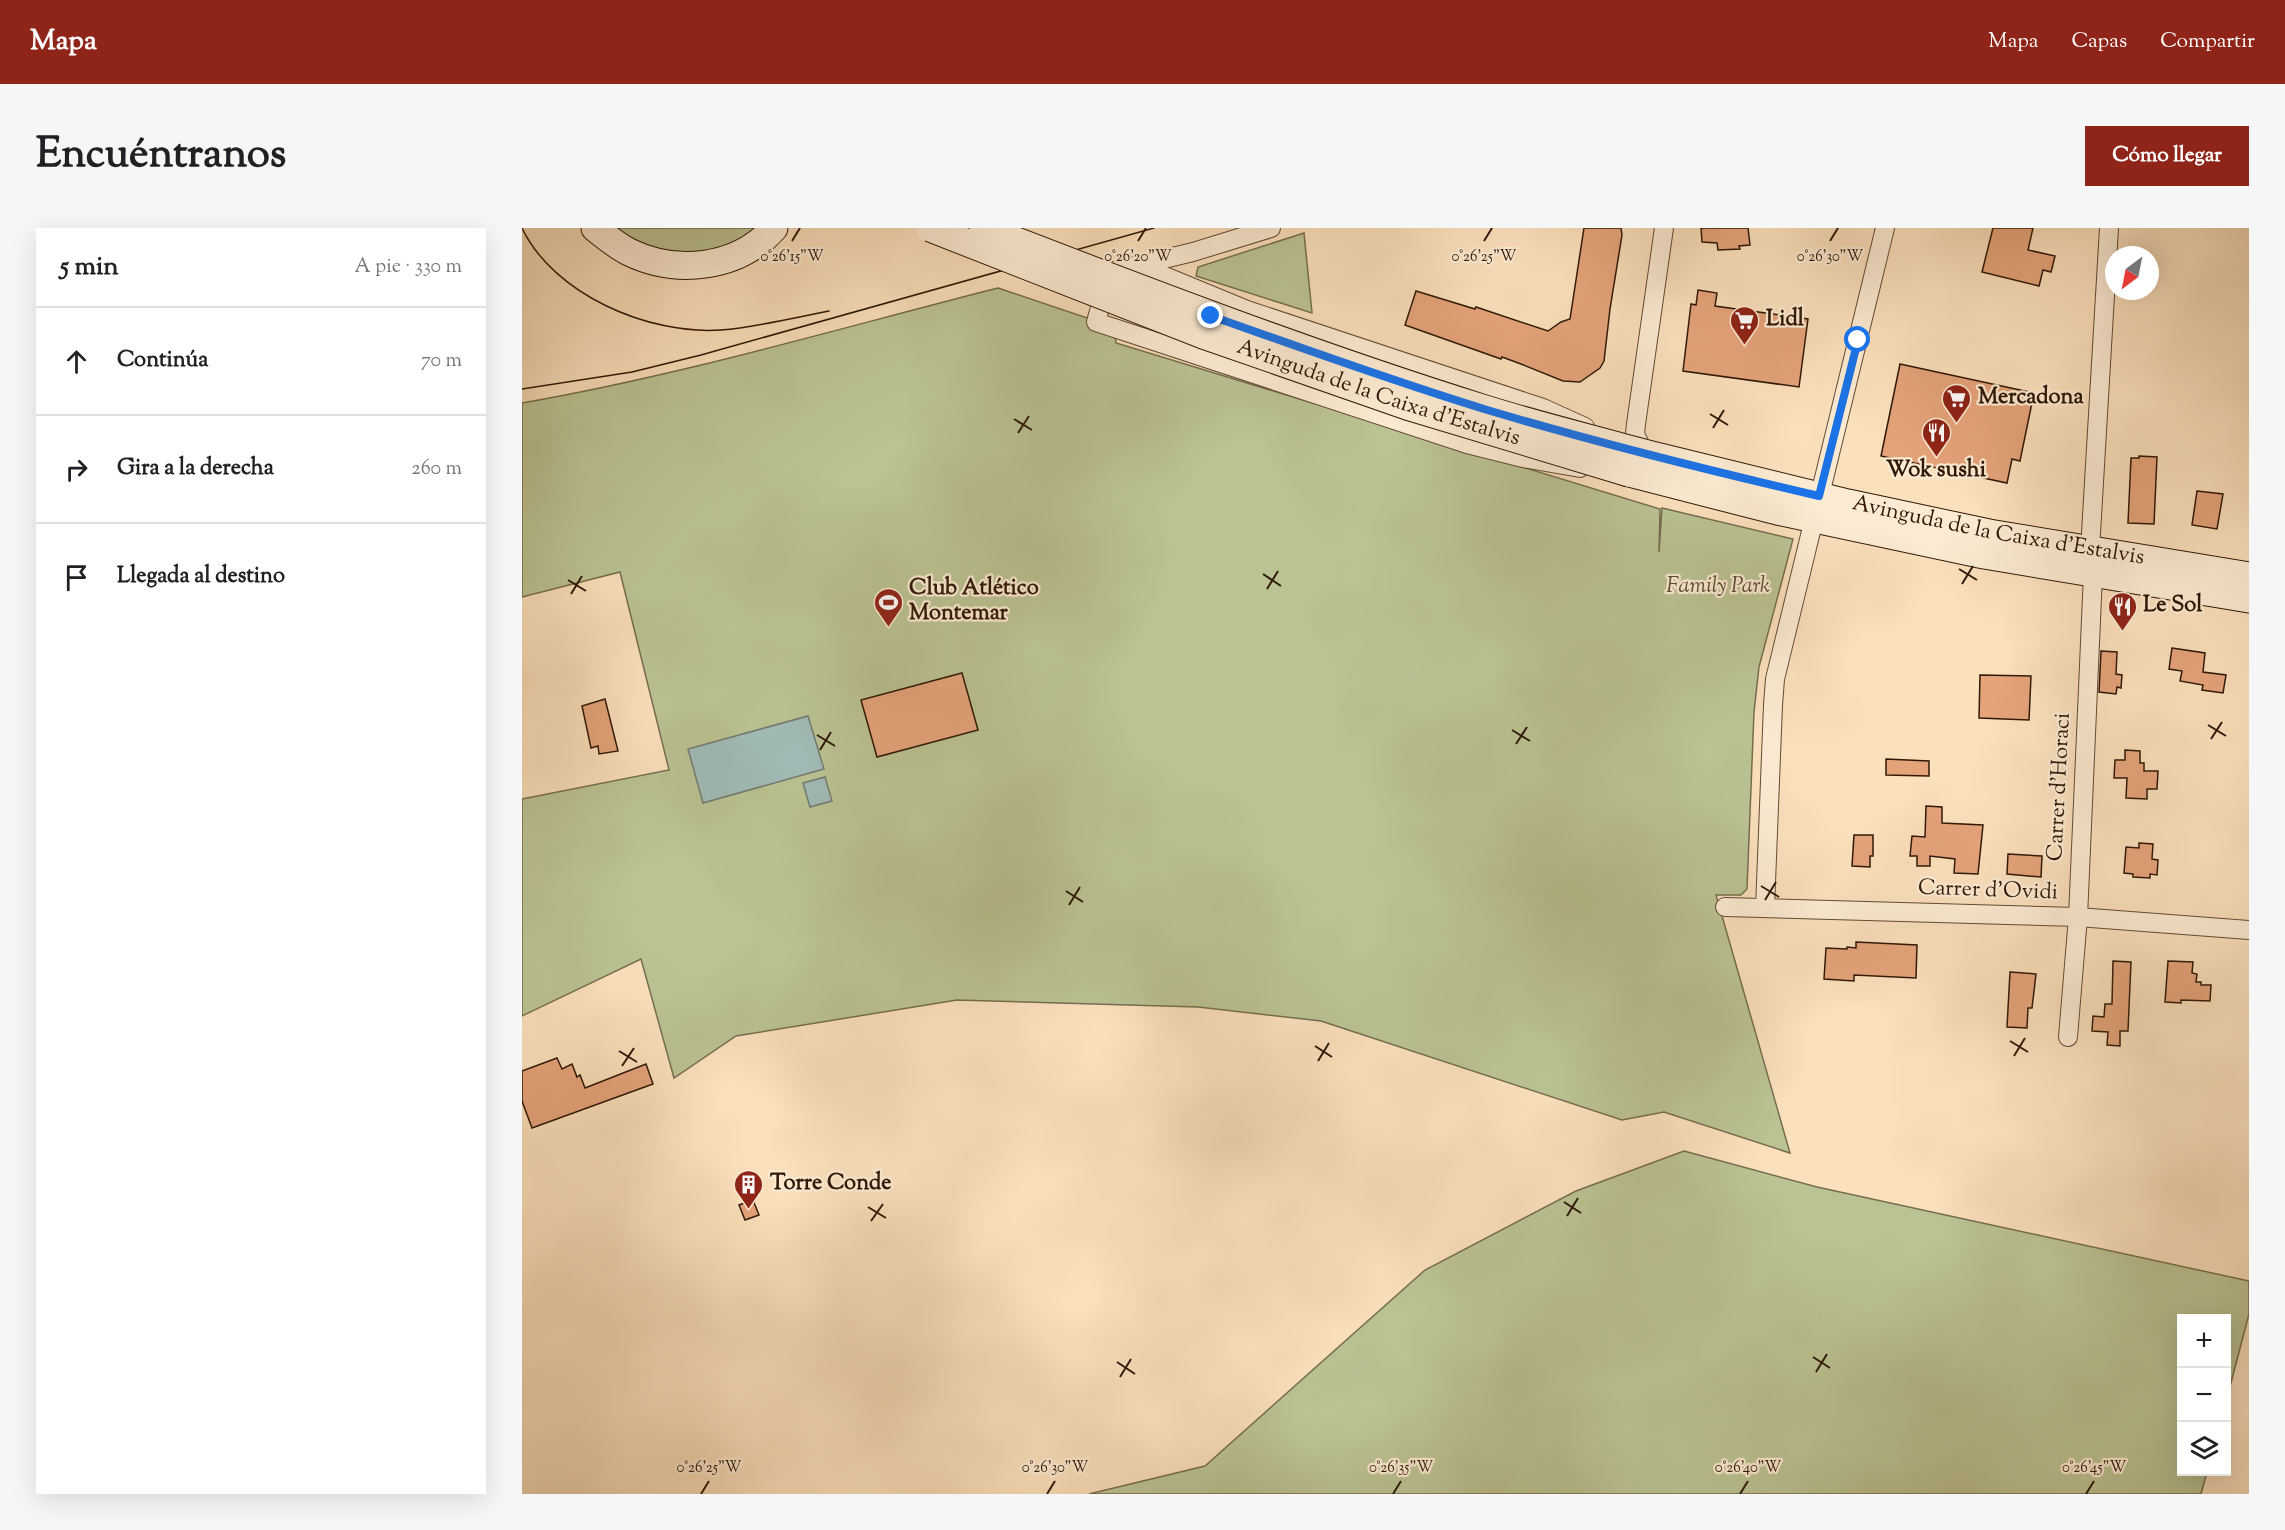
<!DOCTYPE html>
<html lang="es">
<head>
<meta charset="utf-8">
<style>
  body { margin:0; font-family:"Sorts Mill Goudy",serif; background:#f6f6f6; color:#202124 }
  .controls { position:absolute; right:18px; bottom:18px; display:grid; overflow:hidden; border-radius:0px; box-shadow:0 6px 24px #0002 }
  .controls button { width:54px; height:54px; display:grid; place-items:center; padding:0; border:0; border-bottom:2px solid #e0e0e0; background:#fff; color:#202124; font:30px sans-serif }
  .compass { position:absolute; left:1583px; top:18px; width:54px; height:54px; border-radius:50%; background:#fff; box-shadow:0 6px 24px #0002; rotate:212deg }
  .stop { position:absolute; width:18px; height:18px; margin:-14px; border:4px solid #1a73e8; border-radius:50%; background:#fff }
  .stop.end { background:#1a73e8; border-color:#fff; box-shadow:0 2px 6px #0008 }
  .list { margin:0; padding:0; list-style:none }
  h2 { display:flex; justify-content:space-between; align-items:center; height:78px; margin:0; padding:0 24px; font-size:26px }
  h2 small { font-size:20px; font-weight:400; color:#757577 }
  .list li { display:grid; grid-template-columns:39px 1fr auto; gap:18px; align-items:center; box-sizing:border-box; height:108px; padding:0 24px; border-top:2px solid #e0e0e0 }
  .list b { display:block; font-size:22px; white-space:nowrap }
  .list em { font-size:20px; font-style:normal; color:#757577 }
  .icon { flex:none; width:33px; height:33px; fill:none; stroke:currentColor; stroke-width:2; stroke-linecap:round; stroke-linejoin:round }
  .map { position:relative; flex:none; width:1727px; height:1266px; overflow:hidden; border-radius:0px }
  header { display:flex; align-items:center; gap:36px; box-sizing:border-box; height:84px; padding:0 30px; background:#8f2418; color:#fff }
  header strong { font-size:28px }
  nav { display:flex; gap:33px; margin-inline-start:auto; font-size:21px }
  .intro { display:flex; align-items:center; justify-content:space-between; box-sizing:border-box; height:144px; padding:0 36px }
  h1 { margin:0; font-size:42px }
  .button { padding:15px 27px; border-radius:0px; background:#8f2418; color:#fff; font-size:21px; font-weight:700 }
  main { display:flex; gap:36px; padding:0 36px }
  aside { flex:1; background:#fff; border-radius:0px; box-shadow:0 6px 24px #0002 }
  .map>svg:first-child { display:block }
  .green { fill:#bbc393; stroke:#756e4d; stroke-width:1.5 }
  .water { fill:#a0bcb7; stroke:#737a71; stroke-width:1.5 }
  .building { fill:#e5a37a; stroke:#2f1807; stroke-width:1.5 }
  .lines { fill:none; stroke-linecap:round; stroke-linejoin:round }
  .street-casing { stroke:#624a34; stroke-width:20 }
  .secondary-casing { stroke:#2f1807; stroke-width:29 }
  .street { stroke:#fcebd3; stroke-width:18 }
  .secondary { stroke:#fcebd3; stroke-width:27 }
  .tram { stroke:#2f1807; stroke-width:1.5 }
  .secondary-bridge-casing { stroke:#2f1807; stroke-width:29; stroke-linecap:butt }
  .secondary-bridge { stroke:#fcebd3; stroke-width:27 }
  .route { stroke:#1a73e8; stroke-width:8 }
  .ticks { fill:none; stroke:#2f1807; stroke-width:2 }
  .labels { text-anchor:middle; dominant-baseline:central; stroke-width:4.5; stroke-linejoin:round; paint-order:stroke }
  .poi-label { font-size:22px; font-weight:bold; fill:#2f1807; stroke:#fcebd3; text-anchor:start }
  .street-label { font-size:22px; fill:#2f1807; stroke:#fcebd3 }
  .park-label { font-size:22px; font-style:italic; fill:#594b31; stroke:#fcebd3 }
  .ticks-label { font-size:15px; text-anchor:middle; fill:#2f1807; stroke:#fcebd3; stroke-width:4.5; stroke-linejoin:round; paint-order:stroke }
</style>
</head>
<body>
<header>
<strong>Mapa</strong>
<nav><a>Mapa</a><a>Capas</a><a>Compartir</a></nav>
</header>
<div class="intro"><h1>Encuéntranos</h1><a class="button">Cómo llegar</a></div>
<main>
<aside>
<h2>5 min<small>A pie · 330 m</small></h2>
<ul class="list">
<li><svg class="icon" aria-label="ahead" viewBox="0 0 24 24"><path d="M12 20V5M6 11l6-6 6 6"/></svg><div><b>Continúa</b></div><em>70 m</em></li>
<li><svg class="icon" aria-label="right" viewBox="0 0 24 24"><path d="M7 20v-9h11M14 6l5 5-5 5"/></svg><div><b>Gira a la derecha</b></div><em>260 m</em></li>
<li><svg class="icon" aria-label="arrive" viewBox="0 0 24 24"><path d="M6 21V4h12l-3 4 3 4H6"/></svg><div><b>Llegada al destino</b></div></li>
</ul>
</aside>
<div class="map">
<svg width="1727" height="1266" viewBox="0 0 1727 1266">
  <rect width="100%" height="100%" fill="#fbe0bc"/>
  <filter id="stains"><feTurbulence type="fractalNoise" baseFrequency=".00333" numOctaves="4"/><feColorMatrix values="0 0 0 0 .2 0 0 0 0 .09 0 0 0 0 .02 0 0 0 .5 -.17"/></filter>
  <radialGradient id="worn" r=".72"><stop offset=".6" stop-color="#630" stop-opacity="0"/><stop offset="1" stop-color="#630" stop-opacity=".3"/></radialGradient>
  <g class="green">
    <path d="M93,0H236C187,36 143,33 93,0Z"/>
    <polygon points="782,5 790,85 674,48 676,39"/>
    <path d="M476,60L592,99L594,115L1138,281L1137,324L1140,280L1271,311L1237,439L1232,484L1225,661L1219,667H1194L1268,925L1142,884L1100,892L799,793L676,779L435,772L214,808L152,850L119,731L0,788V571L147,542L98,344L0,369V175C161,147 318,100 476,60Z"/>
    <polygon points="1162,923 1295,959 1727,1053 1727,1086 1705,1170 1704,1090 1660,1090 1660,1244 1685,1244 1679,1266 567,1266 683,1238 903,1042 1054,963"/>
  </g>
  <g class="water">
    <polygon points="286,488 302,541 181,575 166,521"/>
    <polygon points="303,549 310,573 288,579 281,555"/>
  </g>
  <g class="building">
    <polygon points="1062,0 1099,0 1100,7 1088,81 1082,133 1078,140 1058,154 1041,153 999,136 980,129 979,131 883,97 894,63 953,81 954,79 1026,103 1039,94 1048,91"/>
    <polygon points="1179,0 1226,0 1228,17 1217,18 1218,21 1196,22 1195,15 1180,14"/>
    <polygon points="1471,0 1511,0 1506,22 1533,28 1529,44 1521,42 1517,58 1460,44"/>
    <polygon points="1176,62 1195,65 1193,78 1286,91 1277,159 1161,143 1169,76 1174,77"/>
    <polygon points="1378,136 1512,165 1498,233 1490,231 1485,255 1359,228"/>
    <polygon points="1617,228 1635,229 1632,296 1606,295 1609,230 1617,230"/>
    <polygon points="1675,263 1701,266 1695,301 1670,297"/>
    <polygon points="1650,420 1683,425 1681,444 1704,447 1701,465 1680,462 1681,457 1658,453 1660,443 1647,441"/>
    <polygon points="1579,423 1595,424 1594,446 1600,447 1599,460 1595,459 1594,466 1577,464"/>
    <polygon points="440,445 456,502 355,529 339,472"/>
    <polygon points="1458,447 1509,448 1507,492 1457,490"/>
    <polygon points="83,471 96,523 77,526 76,518 69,520 60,478"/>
    <polygon points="1603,522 1618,523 1618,535 1622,535 1622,543 1636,543 1635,561 1625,561 1625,571 1604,570 1605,550 1592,550 1593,532 1603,532"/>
    <polygon points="1364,531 1407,533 1407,548 1364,547"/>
    <polygon points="1404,578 1420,579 1420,595 1461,597 1456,646 1432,645 1433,631 1408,628 1408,638 1395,638 1395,628 1388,628 1390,608 1403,609"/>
    <polygon points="1332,607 1351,607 1351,628 1348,628 1348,639 1330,638"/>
    <polygon points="1617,615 1631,616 1630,631 1636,632 1635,647 1628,646 1628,650 1611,649 1611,646 1602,645 1604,619 1617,620"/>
    <polygon points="1486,626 1520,628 1519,649 1485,646"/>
    <polygon points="1334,714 1395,717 1394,750 1332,747 1332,753 1302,751 1304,720 1325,721 1325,719 1334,720"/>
    <polygon points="1591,733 1609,734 1606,803 1598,803 1598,818 1585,817 1586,804 1570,803 1571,788 1582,789 1583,776 1590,776"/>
    <polygon points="1646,733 1671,734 1670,745 1675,746 1674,754 1679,754 1679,757 1689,757 1688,773 1659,772 1659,775 1643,774"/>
    <polygon points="1488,744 1514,746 1510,780 1506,780 1505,800 1485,799"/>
    <polygon points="35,830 40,841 50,836 55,849 58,847 63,860 124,836 131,856 10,900 0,873 0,843"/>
    <polygon points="231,972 237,987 223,992 217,977"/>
  </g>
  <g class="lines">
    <defs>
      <g id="street">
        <polyline points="749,0 671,24 588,44 574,94 945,216 1001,230 1058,240"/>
        <polyline points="616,37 725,82 1021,180 1063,199"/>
        <polyline points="1122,225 1113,206 1114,196 1142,0"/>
        <polyline points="1568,322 1587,0"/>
        <polyline points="1203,679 1556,689 1727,702"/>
        <polyline points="1243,680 1251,477 1253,451 1363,0"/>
        <polyline points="1546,809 1556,689 1571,346"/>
      </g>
      <g id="secondary">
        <path d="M73,0C84,9 95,18 107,24C154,47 216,41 252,0"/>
        <path id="s1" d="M1122,225L1326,275L1467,305L1727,348"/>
        <polyline points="1107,245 1255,283 1462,327 1727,371"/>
      </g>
    </defs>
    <use href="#street" class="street-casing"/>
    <use href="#secondary" class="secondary-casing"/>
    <use href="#street" class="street"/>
    <use href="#secondary" class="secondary"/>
    <g class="tram">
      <path d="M0,0C32,67 127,107 199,102C235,99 271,90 307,83"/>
      <polyline points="0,161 110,144 179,127 632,0"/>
    </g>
    <defs>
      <g id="secondary-bridge">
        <path id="s2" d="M408,0L681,107L885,178L1107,245"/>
        <path d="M461,0C626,64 791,127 960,180C1014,197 1068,210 1122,225"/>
      </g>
    </defs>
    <use href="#secondary-bridge" class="secondary-bridge-casing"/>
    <use href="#secondary-bridge" class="secondary-bridge"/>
  </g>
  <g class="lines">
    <path class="route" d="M689,88C780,120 870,153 962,181C1072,214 1185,242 1297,268L1336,112"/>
  </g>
  <path class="ticks" d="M270,13L278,0M616,13L624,0M962,13L970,0M1308,13L1316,0M1188,186L1206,197M492,191L510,202M1191,200L1202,182M496,205L507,188M1437,341L1455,352M741,346L759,358M46,352L64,363M1440,356L1451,338M745,361L756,343M49,366L60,348M1686,497L1704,508M990,502L1008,513M295,507L313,518M1689,511L1700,494M994,516L1005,499M298,522L309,504M1239,658L1257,669M544,663L561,674M1243,672L1254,654M547,677L558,659M1488,813L1506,824M793,818L810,829M97,823L115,834M1492,828L1503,810M796,833L807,815M100,838L112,820M1042,974L1059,985M346,979L364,990M1045,988L1056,970M349,993L361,976M1291,1129L1308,1140M595,1134L613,1146M1294,1144L1305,1126M598,1149L609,1131M179,1266L187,1253M525,1266L533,1253M871,1266L879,1253M1218,1266L1226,1253M1564,1266L1572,1253"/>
  <defs>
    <symbol id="supermarket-pin" viewBox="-11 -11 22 30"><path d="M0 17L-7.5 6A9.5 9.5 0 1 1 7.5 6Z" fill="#8f2418" stroke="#fcebd3"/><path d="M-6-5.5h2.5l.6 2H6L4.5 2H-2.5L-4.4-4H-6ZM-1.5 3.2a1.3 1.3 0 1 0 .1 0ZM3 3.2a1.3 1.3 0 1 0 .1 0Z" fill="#fff"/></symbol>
    <symbol id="restaurant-pin" viewBox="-11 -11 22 30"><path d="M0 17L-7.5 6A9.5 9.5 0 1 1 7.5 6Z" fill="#8f2418" stroke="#fcebd3"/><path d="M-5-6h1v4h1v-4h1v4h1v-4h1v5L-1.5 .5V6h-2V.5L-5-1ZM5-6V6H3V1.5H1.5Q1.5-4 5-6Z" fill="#fff"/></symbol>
    <symbol id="stadium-pin" viewBox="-11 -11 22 30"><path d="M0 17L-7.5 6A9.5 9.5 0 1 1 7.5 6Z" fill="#8f2418" stroke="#fcebd3"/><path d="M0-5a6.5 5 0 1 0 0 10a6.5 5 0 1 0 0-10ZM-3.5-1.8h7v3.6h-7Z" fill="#fff"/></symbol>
    <symbol id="building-pin" viewBox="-11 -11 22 30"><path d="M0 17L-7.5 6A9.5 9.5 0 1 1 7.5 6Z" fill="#8f2418" stroke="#fcebd3"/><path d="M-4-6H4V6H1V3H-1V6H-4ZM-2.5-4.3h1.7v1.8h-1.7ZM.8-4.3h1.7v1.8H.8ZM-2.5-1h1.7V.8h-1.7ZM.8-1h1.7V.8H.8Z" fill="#fff"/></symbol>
  </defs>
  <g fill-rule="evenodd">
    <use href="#supermarket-pin" x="1206" y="76" width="33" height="45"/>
    <use href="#supermarket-pin" x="1418" y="154" width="33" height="45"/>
    <use href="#restaurant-pin" x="1398" y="188" width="33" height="45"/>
    <use href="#stadium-pin" x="350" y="358" width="33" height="45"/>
    <use href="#restaurant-pin" x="1584" y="362" width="33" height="45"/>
    <use href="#building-pin" x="210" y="940" width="33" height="45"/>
  </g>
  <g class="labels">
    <g class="poi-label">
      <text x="1244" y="92">Lidl</text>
      <text x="1456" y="170">Mercadona</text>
      <text x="1414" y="243" text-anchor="middle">Wok sushi</text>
      <text x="387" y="361">Club Atlético<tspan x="387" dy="25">Montemar</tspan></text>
      <text x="1621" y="378">Le Sol</text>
      <text x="248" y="956">Torre Conde</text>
    </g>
    <g class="street-label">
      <text stroke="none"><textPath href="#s2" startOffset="478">Avinguda de la Caixa d'Estalvis</textPath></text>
      <text stroke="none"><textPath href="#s1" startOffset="363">Avinguda de la Caixa d'Estalvis</textPath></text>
      <text transform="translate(1538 559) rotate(-87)">Carrer d'Horaci</text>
      <text transform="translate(1466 663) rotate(2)">Carrer d'Ovidi</text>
    </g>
    <g class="park-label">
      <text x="1196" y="359">Family Park</text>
    </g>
  </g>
  <g class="ticks-label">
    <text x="270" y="33">0°26'15"W</text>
    <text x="616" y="33">0°26'20"W</text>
    <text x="962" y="33">0°26'25"W</text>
    <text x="1308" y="33">0°26'30"W</text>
    <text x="187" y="1244">0°26'25"W</text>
    <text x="533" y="1244">0°26'30"W</text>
    <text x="879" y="1244">0°26'35"W</text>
    <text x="1226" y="1244">0°26'40"W</text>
    <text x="1572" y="1244">0°26'45"W</text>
  </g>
  <rect width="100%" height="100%" filter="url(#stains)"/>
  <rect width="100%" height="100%" fill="url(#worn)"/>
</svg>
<div class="controls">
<button>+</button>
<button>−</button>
<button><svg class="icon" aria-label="layers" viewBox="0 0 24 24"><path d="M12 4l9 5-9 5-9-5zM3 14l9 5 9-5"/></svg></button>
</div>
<svg class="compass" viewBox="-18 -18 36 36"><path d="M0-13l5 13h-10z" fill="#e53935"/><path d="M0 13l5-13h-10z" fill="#757577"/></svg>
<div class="stop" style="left:1336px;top:112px"></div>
<div class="stop end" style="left:689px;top:88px"></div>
</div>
</main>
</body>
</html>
